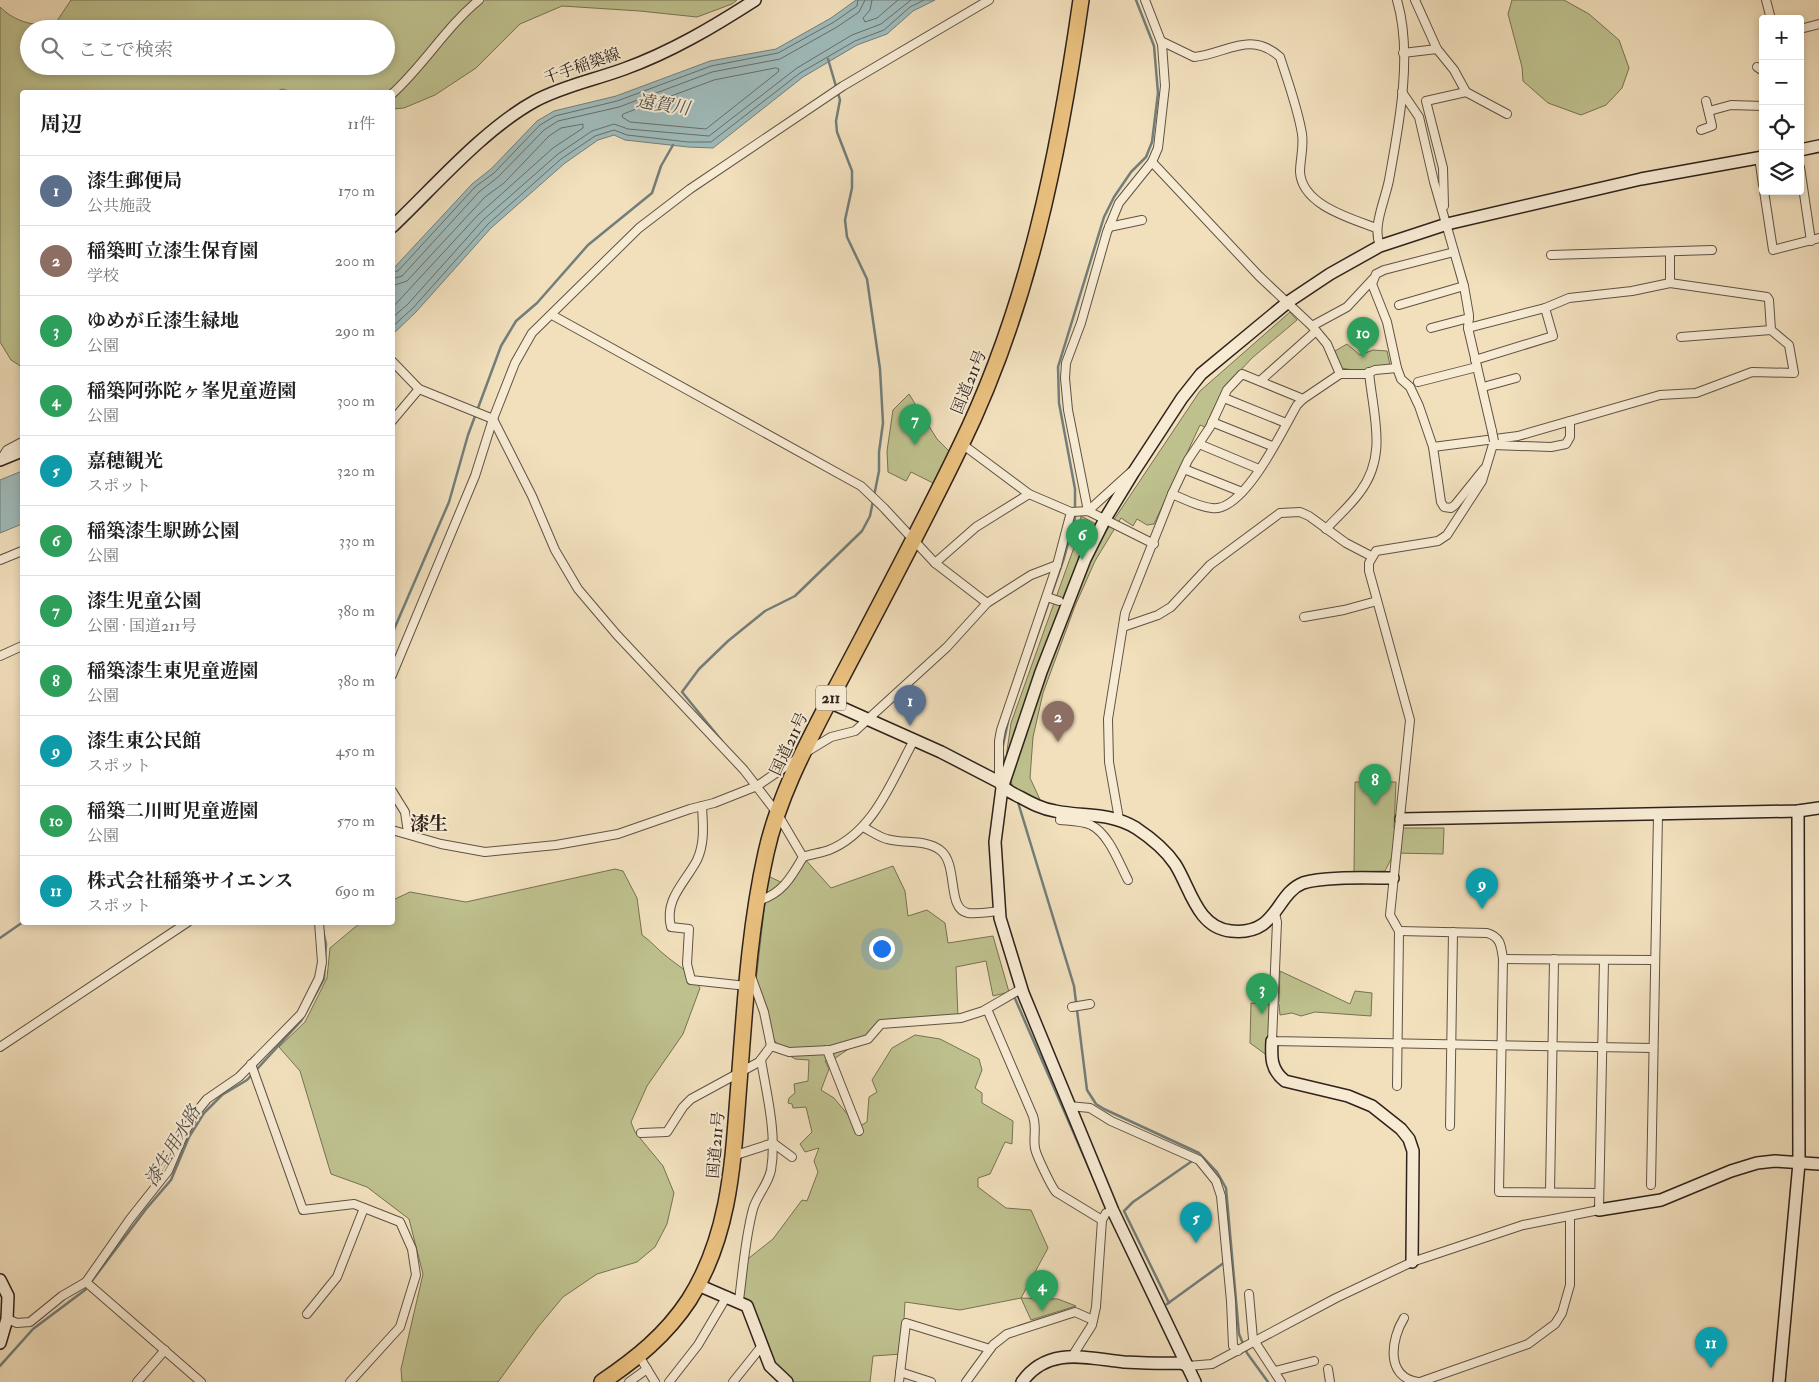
<!DOCTYPE html>
<html lang="ja">
<head>
<meta charset="utf-8">
<style>
  body { margin:0; font-family:"IM FELL Double Pica","Noto Serif JP",serif; background:#f2f2f2; color:#222 }
  .controls { position:absolute; right:15px; top:15px; display:grid; overflow:hidden; border-radius:5px; box-shadow:0 2px 8px #0003 }
  .controls button { width:45px; height:45px; display:grid; place-items:center; padding:0; border:0; border-bottom:1px solid #e0e0e0; background:#fff; color:#222; font:25px sans-serif }
  .you { position:absolute; left:881px; top:948px; width:18px; height:18px; margin:-12px; border:4px solid #fff; border-radius:50%; background:#1a73e8; box-shadow:0 0 0 8px #1a73e833 }
  .badge { display:grid; place-items:center; width:32px; height:32px; border-radius:50%; background:#8f2418; color:#fff; font-size:16px; font-weight:700 }
  .pin { position:absolute; translate:-50% -41px; filter:drop-shadow(0 1px 2px #0008) }
  .pin::after { content:''; position:absolute; top:26px; width:18px; height:15px; background:inherit; clip-path:polygon(0 0,100% 0,50% 100%) }
  .list { margin:0; padding:0; list-style:none }
  h2 { display:flex; justify-content:space-between; align-items:center; height:65px; margin:0; padding:0 20px; font-size:21px }
  h2 small { font-size:16px; font-weight:400; color:#767676 }
  .list li { display:grid; grid-template-columns:32px 1fr auto; gap:15px; align-items:center; box-sizing:border-box; height:70px; padding:0 20px; border-top:1px solid #e0e0e0 }
  .list b { display:block; font-size:19px; white-space:nowrap }
  .list p { margin:0; font-size:16px; white-space:nowrap; color:#767676 }
  .list em { font-size:16px; font-style:normal; color:#767676 }
  .icon { flex:none; width:28px; height:28px; fill:none; stroke:currentColor; stroke-width:2; stroke-linecap:round; stroke-linejoin:round }
  .map { position:relative; flex:none; width:1819px; height:1382px; overflow:hidden }
  .search { position:absolute; background:#fff; box-shadow:0 2px 8px #0003; left:20px; top:20px; width:375px; height:55px; display:flex; align-items:center; gap:12px; box-sizing:border-box; padding:0 18px; border-radius:28px; color:#767676; font-size:19px }
  .panel { position:absolute; background:#fff; box-shadow:0 2px 8px #0003; left:20px; top:90px; width:375px; height:835px; border-radius:5px }
  .map>svg:first-child { display:block }
  .green { fill:#bec18e; stroke:#767254; fill-rule:evenodd }
  .water { fill:#9fbbbb; stroke:#727e7b }
  .lines { fill:none; stroke-linecap:round; stroke-linejoin:round }
  .shore { stroke:#676e6b; stroke-width:1 }
  .stream { stroke:#727e7b; stroke-width:2.5 }
  .street-casing { stroke:#605244; stroke-width:10 }
  .secondary-casing { stroke:#2f221b; stroke-width:14 }
  .highway-casing { stroke:#2f221b; stroke-width:18 }
  .street { stroke:#f7ebd4; stroke-width:8 }
  .secondary { stroke:#f7ebd4; stroke-width:11 }
  .highway { stroke:#e9c07e; stroke-width:15 }
  .street-bridge-casing { stroke:#605244; stroke-width:10; stroke-linecap:butt }
  .street-bridge { stroke:#f7ebd4; stroke-width:8 }
  .labels { text-anchor:middle; dominant-baseline:central; stroke-width:4; stroke-linejoin:round; paint-order:stroke }
  .shield { fill:#f7ebd4; stroke:#6b5e52; stroke-width:1 }
  .shield-label { font-size:15px; font-weight:bold; fill:#2f221b }
  .street-label { font-size:16px; fill:#2f221b; stroke:#f7ebd4 }
  .water-label { font-size:18px; font-style:italic; fill:#51504b; stroke:#f7ebd4 }
  .quarter-label { font-size:19px; font-weight:bold; fill:#2f221b; stroke:#f7ebd4 }
</style>
</head>
<body>
<div class="map">
<svg width="1819" height="1382" viewBox="0 0 1819 1382">
  <rect width="100%" height="100%" fill="#f2e0bd"/>
  <filter id="stains"><feTurbulence type="fractalNoise" baseFrequency=".004" numOctaves="4"/><feColorMatrix values="0 0 0 0 .2 0 0 0 0 .09 0 0 0 0 .02 0 0 0 .5 -.17"/></filter>
  <radialGradient id="worn" r=".72"><stop offset=".6" stop-color="#630" stop-opacity="0"/><stop offset="1" stop-color="#630" stop-opacity=".3"/></radialGradient>
  <g class="green">
    <path d="M71,0H737L732,4L697,17L640,11L562,6L520,24L476,68L435,95L404,108L393,109L392,92H293L282,89L275,92H22V367L11,360L0,342V7C15,22 35,27 55,24ZM29,29H386V66H29Z"/>
    <polygon points="1512,0 1564,0 1589,14 1619,40 1629,68 1622,88 1606,105 1581,115 1548,103 1523,81 1522,67 1508,14"/>
    <polygon points="1290,312 1297,320 1252,358 1223,389 1205,427 1200,425 1154,524 1147,525 1137,519 1133,526 1121,518 1095,561 1075,606 1043,693 1033,737 1030,778 1043,806 1014,792 1005,765 1011,723 1077,539 1081,516 1107,530 1200,391"/>
    <polygon points="1347,344 1360,355 1373,350 1387,351 1390,365 1359,371 1341,368 1335,351"/>
    <polygon points="909,394 937,439 952,454 937,485 911,472 906,481 888,472 887,451 893,410"/>
    <polygon points="1355,782 1396,782 1394,828 1444,828 1443,854 1394,853 1385,871 1354,872"/>
    <polygon points="803,857 831,888 893,866 905,891 908,916 927,910 945,923 948,943 993,936 1009,992 993,996 986,961 956,967 958,1018 888,1022 831,1061 825,1061 829,1069 821,1090 834,1098 858,1127 867,1122 869,1097 877,1092 872,1080 892,1048 915,1035 940,1039 979,1059 982,1070 975,1088 982,1093 982,1103 1013,1121 1012,1144 1005,1142 990,1174 978,1178 978,1187 1006,1208 1031,1210 1048,1248 1021,1298 1058,1299 1076,1306 1031,1320 1021,1298 960,1310 905,1302 902,1354 873,1356 870,1382 787,1382 776,1374 739,1300 744,1262 773,1239 802,1200 807,1201 818,1172 814,1161 819,1148 805,1152 800,1144 812,1132 806,1107 793,1108 792,1104 788,1103 789,1098 795,1093 794,1084 808,1081 809,1060 795,1059 782,1051 770,1034 756,981 768,876 785,884"/>
    <path d="M615,869L623,871L637,898L642,935C651,941 657,949 666,956C682,969 687,969 700,988L683,1034L647,1086L631,1122L635,1132L663,1166L674,1193L667,1224L655,1247L637,1262L597,1274L563,1297L538,1327L498,1382H402L401,1369L423,1274L409,1219L367,1187L331,1174L300,1071L279,1047L305,1022L327,978L330,948L360,923L392,922L393,900L410,892L466,902Z"/>
    <polygon points="1280,971 1350,1004 1355,991 1372,993 1371,1016 1315,1012 1301,1016 1292,1013 1280,1015 1279,1004 1273,1007 1272,1059 1250,1043 1251,1003 1273,1005 1279,1002"/>
  </g>
  <g class="water">
    <polygon points="856,0 935,0 913,11 887,34 857,45 803,77 713,148 688,147 625,140 614,135 598,140 565,163 491,228 416,312 393,334 393,269 472,184 491,169 537,121 554,111 616,96 710,61 776,49 831,18"/>
    <polygon points="22,471 22,524 0,533 0,480"/>
  </g>
  <g class="lines">
    <g class="shore">
      <polyline points="872,0 870,10 863,18 865,22 877,18 898,0"/>
      <polygon points="776,68 779,69 778,72 706,129 630,122 622,117 623,114 714,80"/>
      <polyline points="392,272 398,271 475,187 494,173 540,125 555,116 617,101 711,66 778,53 834,22 857,6 858,0"/>
      <polyline points="392,279 402,276 479,192 498,177 544,130 558,121 619,107 712,72 780,59 837,27 859,12 865,0"/>
      <polyline points="392,286 407,281 485,197 504,183 549,136 561,128 583,124 583,128 553,148 478,215 392,308"/>
      <polyline points="392,318 408,304 483,220 558,154 592,131 614,124 628,129 709,136 797,68 852,35 881,24 911,0"/>
      <polyline points="392,327 413,308 488,224 561,159 595,136 614,130 627,135 688,142 711,142 800,73 855,41 884,30 910,7 924,0"/>
    </g>
    <g class="stream">
      <polyline points="828,59 840,100 836,121 837,132 852,171 852,188 845,220 847,237 867,279 880,369 883,423 879,452 879,471 874,496"/>
      <polyline points="392,634 449,502 468,435 501,346 516,321 537,303 588,245 652,193 661,166 673,145"/>
      <polyline points="1018,691 1064,558 1075,518 1075,489 1059,403 1058,367 1104,217 1114,197 1131,172 1146,157 1152,142 1158,93 1154,46 1136,0"/>
      <polyline points="722,741 682,692 699,669 728,641 765,611 795,596 862,531 870,516 873,501"/>
      <polyline points="1005,766 1002,750 1009,717"/>
      <polyline points="1009,778 1013,789"/>
      <polyline points="1017,799 1074,986 1087,1090 1096,1104 1104,1109 1199,1153 1217,1172 1226,1188 1239,1334 1247,1353 1268,1382"/>
      <polyline points="0,938 23,922"/>
      <polyline points="1013,994 1096,1184"/>
      <polyline points="1169,1303 1124,1211 1133,1202 1195,1159"/>
      <polyline points="1167,1304 1225,1262"/>
      <polyline points="0,1366 33,1329 85,1290 146,1209 171,1180 189,1137 204,1113 222,1095 247,1080 301,1021 324,979 326,944 322,926"/>
    </g>
    <defs>
      <g id="street">
        <polyline points="1415,0 1437,49 1454,70 1466,92 1426,101 1443,168 1444,206"/>
        <polyline points="1766,0 1771,19"/>
        <polyline points="1800,29 1819,24"/>
        <path d="M1161,41L1194,57C1226,54 1250,30 1280,57C1288,82 1298,109 1302,134C1304,147 1300,160 1300,172C1302,205 1350,218 1376,228"/>
        <polyline points="1403,53 1437,49"/>
        <polyline points="1757,67 1763,71"/>
        <polyline points="1402,92 1419,117 1434,182 1464,286 1469,315 1468,328 1492,431"/>
        <polyline points="1466,92 1507,114"/>
        <path d="M392,94C424,65 446,27 479,0"/>
        <polyline points="1709,111 1731,105 1763,106"/>
        <polyline points="1701,130 1712,126 1706,101"/>
        <polyline points="1759,157 1763,185"/>
        <polyline points="1152,162 1259,276 1312,326 1327,344 1340,374"/>
        <polyline points="1800,167 1811,241"/>
        <polyline points="1764,191 1773,250 1819,238"/>
        <polyline points="1109,227 1142,220"/>
        <path d="M1380,246C1372,226 1385,201 1389,180C1399,125 1413,54 1397,0"/>
        <polyline points="1454,252 1384,270 1376,274 1372,284 1387,322 1397,368 1401,379 1410,387 1419,406 1433,447 1518,436 1660,395 1696,393 1752,372 1794,373 1789,345 1771,330 1769,300 1767,297 1670,283 1632,291 1569,298 1545,308 1468,328"/>
        <polyline points="1670,253 1670,283"/>
        <polyline points="1551,255 1712,250"/>
        <polyline points="1399,305 1464,286"/>
        <polyline points="552,315 861,486 884,508 935,563 987,603"/>
        <polyline points="1312,326 1347,307 1373,279"/>
        <polyline points="1431,328 1469,318"/>
        <polyline points="1681,337 1771,330"/>
        <polyline points="1475,360 1553,336 1545,308"/>
        <path d="M392,361L419,389L493,419L532,496L555,550L578,589L617,635L744,770L777,813L803,857C791,878 781,895 757,901"/>
        <polyline points="1260,381 1316,331"/>
        <polyline points="1418,382 1477,367"/>
        <polyline points="1483,387 1516,378"/>
        <polyline points="1224,398 1286,423"/>
        <polyline points="392,421 419,389"/>
        <polyline points="1212,422 1272,446"/>
        <polyline points="962,444 1029,494 1071,512 1088,511 1154,544"/>
        <polyline points="1199,444 1259,469"/>
        <polyline points="1493,445 1551,447 1566,444 1570,437 1570,421"/>
        <polyline points="1433,447 1441,502 1444,507 1451,508 1455,505 1484,469"/>
        <polyline points="1,459 7,450 22,442"/>
        <polyline points="1184,469 1242,492"/>
        <path d="M1172,494C1184,499 1199,507 1212,508C1244,513 1283,429 1297,405L1303,399"/>
        <polyline points="1088,511 1068,410 1065,378 1066,363 1081,323 1107,232 1119,203 1152,162 1158,148 1165,86 1162,44 1145,0"/>
        <polyline points="1088,511 1131,472"/>
        <path d="M1326,529C1337,517 1350,506 1360,492C1388,455 1373,415 1369,372"/>
        <polyline points="0,560 22,551"/>
        <polyline points="935,563 976,527 1029,494"/>
        <polyline points="1050,598 1059,601"/>
        <polyline points="1304,617 1344,610 1377,601"/>
        <polyline points="1123,627 1158,615 1171,607 1210,565 1280,513 1300,512 1309,516 1346,543 1371,556"/>
        <polyline points="0,656 22,646"/>
        <polyline points="392,675 475,476 493,419 515,363 532,333 639,228 690,189 843,86 989,0"/>
        <polyline points="808,751 831,737 855,731 947,647 987,603 1031,575 1057,565"/>
        <polyline points="999,782 999,741 1001,730 1057,565 1071,512"/>
        <polyline points="392,791 405,812 408,833"/>
        <path d="M702,806C703,825 705,843 697,860C685,883 664,899 671,927L689,929L687,964L691,980L747,986"/>
        <path d="M1061,812L1060,820C1070,821 1082,821 1091,825C1109,834 1119,863 1128,880"/>
        <polyline points="1119,819 1109,762 1108,719 1125,613 1172,494 1188,460 1210,427 1227,390 1242,374 1303,399 1340,374 1366,374 1375,370 1397,368"/>
        <path d="M863,827C871,831 879,837 887,839C904,844 925,839 940,850C959,864 946,909 968,913C978,914 990,912 999,911"/>
        <polyline points="392,830 441,844 485,852 556,845 618,834 690,809 714,803 757,786 798,758"/>
        <path d="M803,857C811,854 821,853 829,850C874,832 892,780 914,740"/>
        <polyline points="1275,913 1277,922 1272,1041 1653,1048"/>
        <path d="M1399,931L1487,933C1501,937 1501,946 1503,959L1499,1192L1599,1193"/>
        <polyline points="1503,959 1654,960"/>
        <polyline points="751,976 764,1012 771,1046 789,1052 830,1050 868,1039 881,1024 961,1018 983,1011 1021,989"/>
        <polyline points="1072,1007 1090,1004"/>
        <path d="M987,1009L1033,1116C1037,1128 1033,1137 1035,1148C1036,1155 1052,1188 1056,1192L1102,1220"/>
        <polyline points="0,1047 188,922"/>
        <polyline points="827,1050 859,1131"/>
        <polyline points="251,1064 303,1210 354,1204 400,1222 412,1249 416,1275 400,1327 350,1382"/>
        <polyline points="1397,1086 1399,931 1390,915 1410,720 1369,571 1369,563 1376,551 1438,541 1447,535 1482,481 1494,441"/>
        <polyline points="1069,1106 1090,1108 1111,1121 1199,1160 1216,1181 1221,1196 1231,1301 1233,1346 1238,1351"/>
        <polyline points="1450,1126 1453,932"/>
        <polyline points="641,1133 667,1132 683,1107 691,1099 759,1062 771,1046"/>
        <polyline points="733,1156 773,1143 792,1157"/>
        <polyline points="1651,1185 1658,815"/>
        <polyline points="1550,1192 1554,959"/>
        <polyline points="86,1282 201,1382"/>
        <polyline points="1249,1294 1253,1339 1281,1382"/>
        <path d="M739,1300C743,1270 745,1239 753,1209C757,1195 768,1185 771,1170C777,1134 767,1096 761,1060"/>
        <polyline points="307,1314 337,1277 364,1208"/>
        <path d="M1404,1318C1391,1339 1385,1377 1418,1382"/>
        <polyline points="7,1319 17,1323 30,1322 62,1296 86,1282 130,1219 168,1171 182,1138 194,1115 207,1099 239,1077 301,1014 319,978 322,962 319,922"/>
        <polyline points="1073,1355 1092,1325 1096,1307 1102,1220 1106,1213 1113,1211"/>
        <polyline points="639,1356 655,1382"/>
        <polyline points="1188,1366 1212,1364 1336,1298 1412,1262 1523,1225 1599,1210 1604,960"/>
        <polyline points="1328,1369 1330,1382"/>
        <polyline points="1275,1371 1314,1361"/>
        <polyline points="900,1372 931,1382"/>
        <polyline points="137,1382 165,1350"/>
        <polyline points="629,1382 647,1369"/>
        <polyline points="669,1382 698,1345 727,1296"/>
        <polyline points="733,1382 761,1347"/>
        <polyline points="899,1382 906,1323 990,1349"/>
        <polyline points="966,1382 993,1345 1007,1334 1075,1312 1093,1320"/>
        <polyline points="1420,1382 1528,1344 1555,1324 1562,1313 1570,1285 1570,1217"/>
      </g>
      <g id="secondary">
        <polyline points="1800,150 1819,146"/>
        <path d="M392,227C435,186 484,129 535,101C563,86 594,80 624,69C671,52 713,27 755,0"/>
        <polyline points="0,460 22,451"/>
        <path d="M829,702L941,752L999,782C1004,790 1012,793 1020,797C1031,803 1042,809 1055,811C1084,817 1110,812 1136,828C1151,838 1165,849 1175,864C1190,887 1197,928 1231,931C1278,936 1275,894 1303,883C1324,876 1370,878 1393,878"/>
        <polyline points="1401,819 1798,811 1819,808"/>
        <path d="M1272,1041C1271,1058 1271,1070 1285,1081L1348,1096L1372,1106L1401,1129L1409,1139L1413,1151L1412,1262"/>
        <polyline points="1599,1210 1661,1200 1731,1171 1757,1163 1775,1161 1819,1164"/>
        <polyline points="0,1280 8,1296 7,1319 0,1343"/>
        <polyline points="698,1285 747,1306 770,1366 787,1382"/>
        <path d="M1022,1382C1048,1346 1086,1358 1124,1362C1142,1363 1163,1364 1181,1363L1188,1366"/>
        <polyline points="1195,1382 1113,1211 1023,993 1000,918 995,842 1002,788 1041,672 1085,559 1105,519 1133,473 1182,398 1201,374 1288,302 1330,274 1380,246 1447,224 1641,179 1763,157"/>
        <polyline points="1779,1382 1799,1163 1798,811"/>
      </g>
      <path id="highway" d="M602,1382C636,1359 666,1335 689,1300C731,1234 733,1159 739,1083C745,1006 749,929 766,853C779,794 809,740 836,688C878,608 921,528 960,447C1029,306 1059,154 1081,0"/>
    </defs>
    <use href="#street" class="street-casing"/>
    <use href="#secondary" class="secondary-casing"/>
    <use href="#highway" class="highway-casing"/>
    <use href="#street" class="street"/>
    <use href="#secondary" class="secondary"/>
    <use href="#highway" class="highway"/>
    <defs>
      <polyline id="street-bridge" points="1492,431 1494,441"/>
    </defs>
    <use href="#street-bridge" class="street-bridge-casing"/>
    <use href="#street-bridge" class="street-bridge"/>
  </g>
  <g class="labels">
    <rect class="shield" x="816" y="685.5" width="30" height="25" rx="4"/>
    <g class="shield-label">
      <text x="831" y="698">211</text>
    </g>
    <g class="street-label">
      <text transform="translate(582 66) rotate(-19)">千手稲築線</text>
      <text transform="translate(969 382) rotate(-68)">国道211号</text>
      <text transform="translate(789 744) rotate(-65)">国道211号</text>
      <text transform="translate(716 1145) rotate(-85)">国道211号</text>
    </g>
    <g class="water-label">
      <text transform="translate(663 105) rotate(9)">遠賀川</text>
      <text transform="translate(173 1146) rotate(-59)">漆生用水路</text>
    </g>
    <g class="quarter-label">
      <text x="429" y="824">漆生</text>
    </g>
  </g>
  <rect width="100%" height="100%" filter="url(#stains)"/>
  <rect width="100%" height="100%" fill="url(#worn)"/>
</svg>
<div class="controls">
<button>+</button>
<button>−</button>
<button><svg class="icon" aria-label="locate" viewBox="0 0 24 24"><circle cx="12" cy="12" r="6"/><path d="M12 2v4M12 18v4M2 12h4M18 12h4"/></svg></button>
<button><svg class="icon" aria-label="layers" viewBox="0 0 24 24"><path d="M12 4l9 5-9 5-9-5zM3 14l9 5 9-5"/></svg></button>
</div>
<div class="you"></div>
<div class="pin badge" style="left:910px;top:726px;background:#5c6f8a">1</div>
<div class="pin badge" style="left:1058px;top:742px;background:#8d6e63">2</div>
<div class="pin badge" style="left:1262px;top:1014px;background:#2e9e5b">3</div>
<div class="pin badge" style="left:1042px;top:1311px;background:#2e9e5b">4</div>
<div class="pin badge" style="left:1196px;top:1243px;background:#0f9aa8">5</div>
<div class="pin badge" style="left:1082px;top:560px;background:#2e9e5b">6</div>
<div class="pin badge" style="left:915px;top:445px;background:#2e9e5b">7</div>
<div class="pin badge" style="left:1375px;top:805px;background:#2e9e5b">8</div>
<div class="pin badge" style="left:1482px;top:909px;background:#0f9aa8">9</div>
<div class="pin badge" style="left:1363px;top:358px;background:#2e9e5b">10</div>
<div class="pin badge" style="left:1711px;top:1368px;background:#0f9aa8">11</div>
<div class="search"><svg class="icon" aria-label="search" viewBox="0 0 24 24"><circle cx="10" cy="10" r="6"/><path d="M15 15l6 6"/></svg>ここで検索</div>
<section class="panel">
<h2>周辺<small>11件</small></h2>
<ul class="list">
<li><span class="badge" style="background:#5c6f8a">1</span><div><b>漆生郵便局</b><p>公共施設</p></div><em>170 m</em></li>
<li><span class="badge" style="background:#8d6e63">2</span><div><b>稲築町立漆生保育園</b><p>学校</p></div><em>200 m</em></li>
<li><span class="badge" style="background:#2e9e5b">3</span><div><b>ゆめが丘漆生緑地</b><p>公園</p></div><em>290 m</em></li>
<li><span class="badge" style="background:#2e9e5b">4</span><div><b>稲築阿弥陀ヶ峯児童遊園</b><p>公園</p></div><em>300 m</em></li>
<li><span class="badge" style="background:#0f9aa8">5</span><div><b>嘉穂観光</b><p>スポット</p></div><em>320 m</em></li>
<li><span class="badge" style="background:#2e9e5b">6</span><div><b>稲築漆生駅跡公園</b><p>公園</p></div><em>330 m</em></li>
<li><span class="badge" style="background:#2e9e5b">7</span><div><b>漆生児童公園</b><p>公園 · 国道211号</p></div><em>380 m</em></li>
<li><span class="badge" style="background:#2e9e5b">8</span><div><b>稲築漆生東児童遊園</b><p>公園</p></div><em>380 m</em></li>
<li><span class="badge" style="background:#0f9aa8">9</span><div><b>漆生東公民館</b><p>スポット</p></div><em>450 m</em></li>
<li><span class="badge" style="background:#2e9e5b">10</span><div><b>稲築二川町児童遊園</b><p>公園</p></div><em>570 m</em></li>
<li><span class="badge" style="background:#0f9aa8">11</span><div><b>株式会社稲築サイエンス</b><p>スポット</p></div><em>690 m</em></li>
</ul>
</section>
</div>
</body>
</html>
